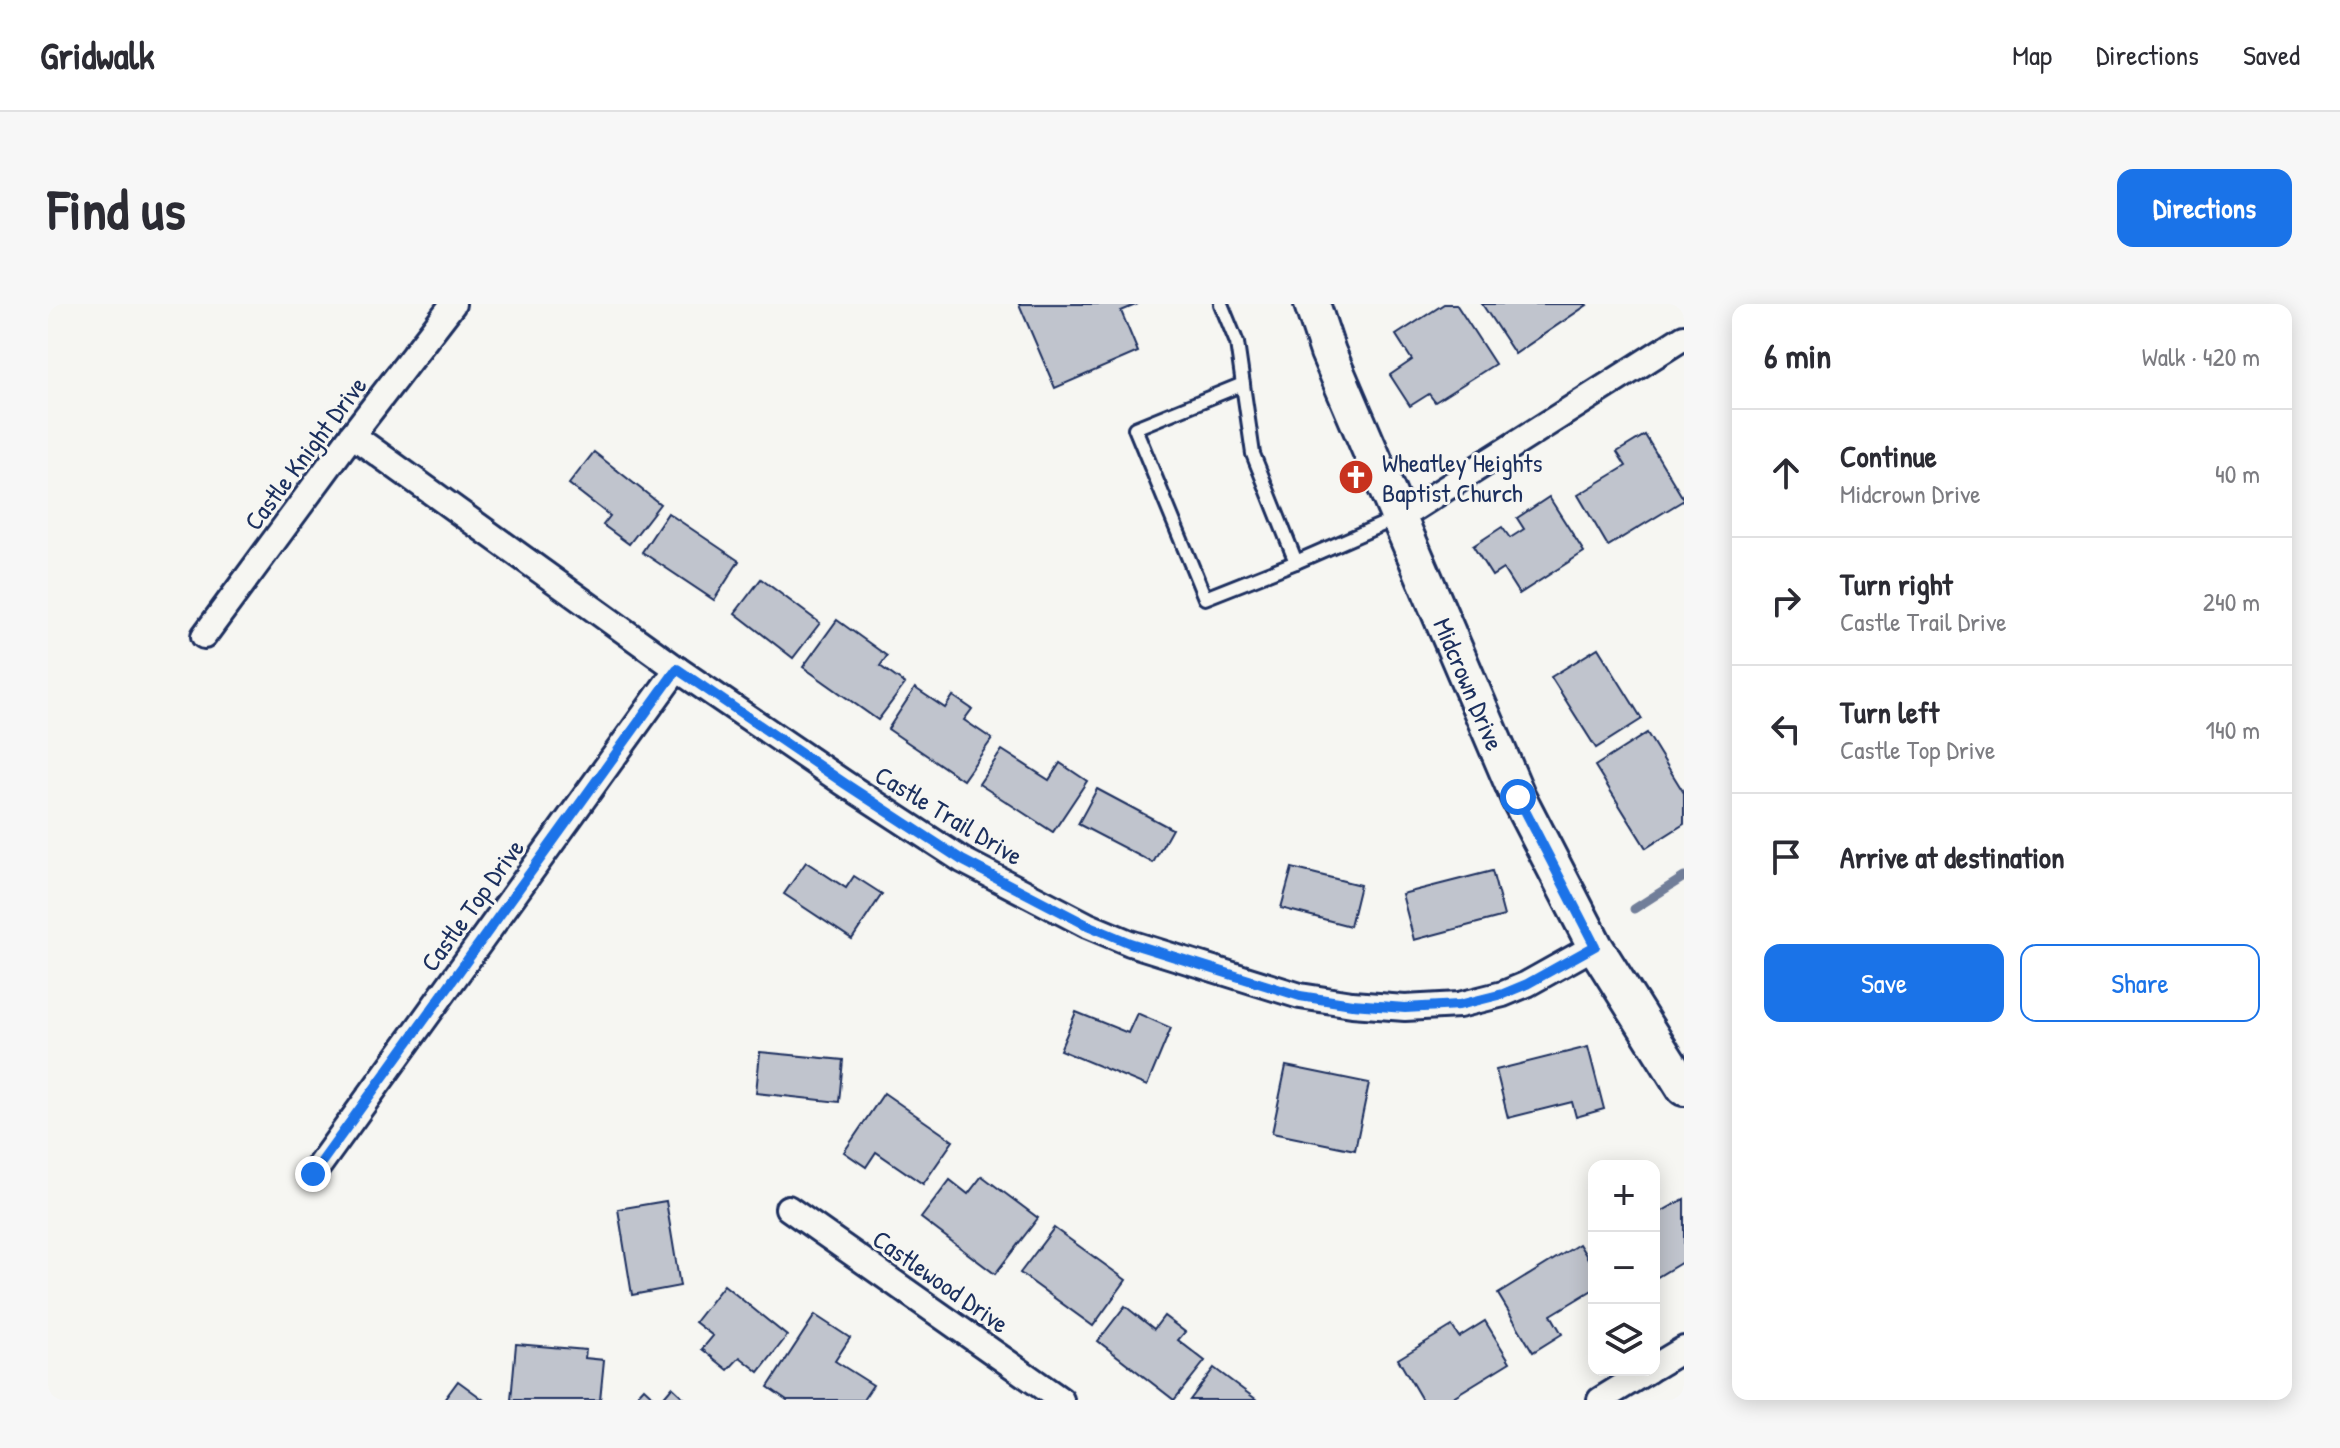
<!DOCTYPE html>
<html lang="en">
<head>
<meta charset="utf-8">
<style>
  body { margin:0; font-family:"Patrick Hand",sans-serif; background:#f7f7f7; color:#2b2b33 }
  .controls { position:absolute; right:24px; bottom:24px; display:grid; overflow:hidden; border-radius:16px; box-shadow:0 4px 20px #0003 }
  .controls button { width:72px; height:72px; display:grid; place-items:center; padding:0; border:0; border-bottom:2px solid #e1e1e2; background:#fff; color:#2b2b33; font:40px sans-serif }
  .stop { position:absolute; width:24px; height:24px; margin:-18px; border:6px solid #1a73e8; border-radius:50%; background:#fff }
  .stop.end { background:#1a73e8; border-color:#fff; box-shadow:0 2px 8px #0008 }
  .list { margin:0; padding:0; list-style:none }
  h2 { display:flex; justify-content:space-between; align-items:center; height:104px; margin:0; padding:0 32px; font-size:34px }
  h2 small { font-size:26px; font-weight:400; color:#7c7c81 }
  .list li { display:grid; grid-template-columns:52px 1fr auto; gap:24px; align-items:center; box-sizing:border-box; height:128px; padding:0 32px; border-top:2px solid #e1e1e2 }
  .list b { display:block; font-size:30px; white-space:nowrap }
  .list p { margin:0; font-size:26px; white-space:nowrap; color:#7c7c81 }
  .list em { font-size:26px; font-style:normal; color:#7c7c81 }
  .actions { display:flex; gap:16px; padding:24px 32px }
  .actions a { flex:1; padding:18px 0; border:2px solid #1a73e8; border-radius:16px; text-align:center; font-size:28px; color:#1a73e8 }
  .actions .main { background:#1a73e8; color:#fff }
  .icon { flex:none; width:44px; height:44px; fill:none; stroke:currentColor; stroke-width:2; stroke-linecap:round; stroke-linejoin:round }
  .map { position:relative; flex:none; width:1636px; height:1096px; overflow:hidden; border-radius:16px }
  header { display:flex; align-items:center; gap:48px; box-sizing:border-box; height:112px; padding:0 40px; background:#fff; border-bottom:2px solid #e1e1e2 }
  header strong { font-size:38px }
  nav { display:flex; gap:44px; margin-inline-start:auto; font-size:28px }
  .intro { display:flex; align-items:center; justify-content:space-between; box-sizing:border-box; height:192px; padding:0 48px }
  h1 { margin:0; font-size:56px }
  .button { padding:20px 36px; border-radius:16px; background:#1a73e8; color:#fff; font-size:28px; font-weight:700 }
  main { display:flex; gap:48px; padding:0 48px }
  aside { flex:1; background:#fff; border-radius:16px; box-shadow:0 4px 20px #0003 }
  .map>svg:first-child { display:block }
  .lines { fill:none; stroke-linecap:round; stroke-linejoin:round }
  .stream { stroke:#717e99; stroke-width:9 }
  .building { fill:#c0c4cd; stroke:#1b2f5e; stroke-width:2 }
  .lane-casing { stroke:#1b2f5e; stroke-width:18 }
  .street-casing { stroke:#1b2f5e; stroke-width:30 }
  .secondary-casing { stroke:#1b2f5e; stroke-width:40 }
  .lane { stroke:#f6f6f2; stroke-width:12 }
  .street { stroke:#f6f6f2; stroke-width:24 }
  .secondary { stroke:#f6f6f2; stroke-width:34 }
  .route { stroke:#1a73e8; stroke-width:10 }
  .labels { text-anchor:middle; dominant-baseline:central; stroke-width:6; stroke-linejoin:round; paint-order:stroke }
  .street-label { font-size:26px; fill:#1b2f5e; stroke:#f6f6f2 }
  .poi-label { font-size:26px; fill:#1b2f5e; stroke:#f6f6f2; text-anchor:start }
</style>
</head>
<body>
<header>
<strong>Gridwalk</strong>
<nav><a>Map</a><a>Directions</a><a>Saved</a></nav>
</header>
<div class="intro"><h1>Find us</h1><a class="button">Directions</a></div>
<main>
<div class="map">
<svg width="1636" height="1096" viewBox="0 0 1636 1096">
  <rect width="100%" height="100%" fill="#f6f6f2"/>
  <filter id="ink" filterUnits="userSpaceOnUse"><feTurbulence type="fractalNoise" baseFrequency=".0125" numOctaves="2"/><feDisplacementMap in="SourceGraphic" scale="16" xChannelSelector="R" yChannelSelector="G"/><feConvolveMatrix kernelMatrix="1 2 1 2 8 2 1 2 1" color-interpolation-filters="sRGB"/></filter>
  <g filter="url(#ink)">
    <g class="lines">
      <polyline class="stream" points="1586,605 1636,573"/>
    </g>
    <g class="building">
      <polygon points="971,0 1090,0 1073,7 1090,48 1007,84"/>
      <polygon points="1396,0 1408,0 1447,60 1387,98 1381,90 1362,102 1342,71 1364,56 1348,31"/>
      <polygon points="1434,0 1538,0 1539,1 1467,50"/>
      <polygon points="1597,131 1636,196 1560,242 1530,191 1578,162 1569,148"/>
      <polygon points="546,148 612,200 581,240 555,221 562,212 521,180"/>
      <polygon points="1501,193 1536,248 1471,290 1455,265 1444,272 1425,242 1454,223 1462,234 1476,225 1469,214"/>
      <polygon points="620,209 691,257 666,296 594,248"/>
      <polygon points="713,275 772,319 745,354 687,309"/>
      <polygon points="789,316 839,352 832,362 857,380 830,416 755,363"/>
      <polygon points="1550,344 1594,415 1548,444 1503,373"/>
      <polygon points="867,384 897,404 905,392 924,405 916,416 944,435 915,476 840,425"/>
      <polygon points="1599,429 1636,489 1636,520 1598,544 1547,462"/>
      <polygon points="954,446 1001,476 1012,459 1039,477 1005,528 931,480"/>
      <polygon points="1049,485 1124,525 1105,559 1030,520"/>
      <polygon points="758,558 798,584 806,572 834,590 804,635 736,590"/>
      <polygon points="1244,564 1312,581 1302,622 1233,604"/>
      <polygon points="1444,567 1456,612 1366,636 1354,590"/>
      <polygon points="1028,708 1080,729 1089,709 1123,724 1099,782 1012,746"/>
      <polygon points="1540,743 1556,805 1528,813 1524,798 1460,814 1448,766"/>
      <polygon points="712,748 795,756 791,798 708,789"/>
      <polygon points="1238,762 1321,779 1307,846 1224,829"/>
      <polygon points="836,789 905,837 875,880 828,848 818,863 796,848"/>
      <polygon points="934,872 990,914 947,970 873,914 902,876 920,890"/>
      <polygon points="1636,895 1636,957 1606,975 1606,905 1609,910"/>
      <polygon points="618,897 632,982 584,991 570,905"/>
      <polygon points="1006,924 1078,976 1045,1022 972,969"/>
      <polygon points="1531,940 1546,964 1546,985 1503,1011 1514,1030 1485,1048 1450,990"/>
      <polygon points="676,981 739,1032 711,1068 692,1053 680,1066 654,1045 665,1032 647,1018"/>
      <polygon points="1077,1002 1106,1025 1116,1012 1137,1028 1130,1036 1157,1057 1126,1096 1050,1037"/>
      <polygon points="767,1011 802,1034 787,1057 825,1081 815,1096 739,1096 720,1083"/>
      <polygon points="1437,1017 1462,1058 1400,1096 1374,1096 1350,1055 1404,1022 1411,1033"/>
      <polygon points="468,1040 538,1046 537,1054 556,1056 552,1096 463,1096"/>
      <polygon points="1166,1064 1209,1096 1142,1096"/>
      <polygon points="410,1077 436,1096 396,1096"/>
      <polygon points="624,1083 638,1096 613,1096"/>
      <polygon points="596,1084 609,1096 585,1096"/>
    </g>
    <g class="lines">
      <defs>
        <g id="lane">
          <polyline points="1173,0 1189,39 1205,150 1248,258 1349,214"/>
          <polyline points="1195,80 1087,124 1157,294 1248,258"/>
        </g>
        <g id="street">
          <polyline points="304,131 629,365 796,479 914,556 1039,621 1082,639 1252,692 1304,700 1357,704 1411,701 1455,690 1479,680 1547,642"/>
          <polyline points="1351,214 1636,33"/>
          <polyline points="156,332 304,131 405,0"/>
          <polyline points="265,870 629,365"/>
          <polyline points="740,904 1013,1096"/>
          <polyline points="1606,1063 1636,1045"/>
          <polyline points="1552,1096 1601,1066"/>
        </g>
        <polyline id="secondary" points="1264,0 1280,48 1470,493 1547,642 1636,784"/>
      </defs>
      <use href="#lane" class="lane-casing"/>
      <use href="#street" class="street-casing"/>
      <use href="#secondary" class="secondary-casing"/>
      <use href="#lane" class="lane"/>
      <use href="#street" class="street"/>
      <use href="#secondary" class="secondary"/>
    </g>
  </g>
  <g class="lines" filter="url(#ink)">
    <polyline class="route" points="265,870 629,365 796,479 914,556 1039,621 1082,639 1252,692 1304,700 1357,704 1411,701 1455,690 1479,680 1547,642 1470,493"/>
  </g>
  <defs>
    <symbol id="church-disc" viewBox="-11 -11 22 22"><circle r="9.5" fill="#c8321e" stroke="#f6f6f2"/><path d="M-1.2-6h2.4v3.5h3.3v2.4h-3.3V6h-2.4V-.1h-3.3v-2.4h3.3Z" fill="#fff"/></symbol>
  </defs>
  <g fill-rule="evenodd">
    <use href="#church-disc" x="1288" y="153" width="40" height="40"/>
  </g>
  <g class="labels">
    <g class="street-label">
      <text transform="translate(257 149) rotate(-53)">Castle Knight Drive</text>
      <text transform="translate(1421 380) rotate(67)">Midcrown Drive</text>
      <text transform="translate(901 511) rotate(31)">Castle Trail Drive</text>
      <text transform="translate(424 601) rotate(-54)">Castle Top Drive</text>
      <text transform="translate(893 977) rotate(35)">Castlewood Drive</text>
    </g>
    <g class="poi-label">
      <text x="1334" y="158">Wheatley Heights<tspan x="1334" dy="30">Baptist Church</tspan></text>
    </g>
  </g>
</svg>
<div class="controls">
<button>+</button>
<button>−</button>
<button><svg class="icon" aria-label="layers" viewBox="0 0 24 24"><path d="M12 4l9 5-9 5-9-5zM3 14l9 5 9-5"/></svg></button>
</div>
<div class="stop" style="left:1470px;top:493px"></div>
<div class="stop end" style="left:265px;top:870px"></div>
</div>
<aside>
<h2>6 min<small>Walk · 420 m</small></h2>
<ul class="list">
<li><svg class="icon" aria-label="ahead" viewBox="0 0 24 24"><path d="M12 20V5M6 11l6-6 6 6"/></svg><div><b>Continue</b><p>Midcrown Drive</p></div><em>40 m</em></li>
<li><svg class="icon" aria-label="right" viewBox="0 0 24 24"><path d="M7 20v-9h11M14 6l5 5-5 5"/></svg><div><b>Turn right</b><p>Castle Trail Drive</p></div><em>240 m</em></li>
<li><svg class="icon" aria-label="left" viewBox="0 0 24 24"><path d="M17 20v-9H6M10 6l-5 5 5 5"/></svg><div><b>Turn left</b><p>Castle Top Drive</p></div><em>140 m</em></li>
<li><svg class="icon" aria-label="arrive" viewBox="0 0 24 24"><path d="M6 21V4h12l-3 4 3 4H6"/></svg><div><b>Arrive at destination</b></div></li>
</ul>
<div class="actions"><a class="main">Save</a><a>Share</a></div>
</aside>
</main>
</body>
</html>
